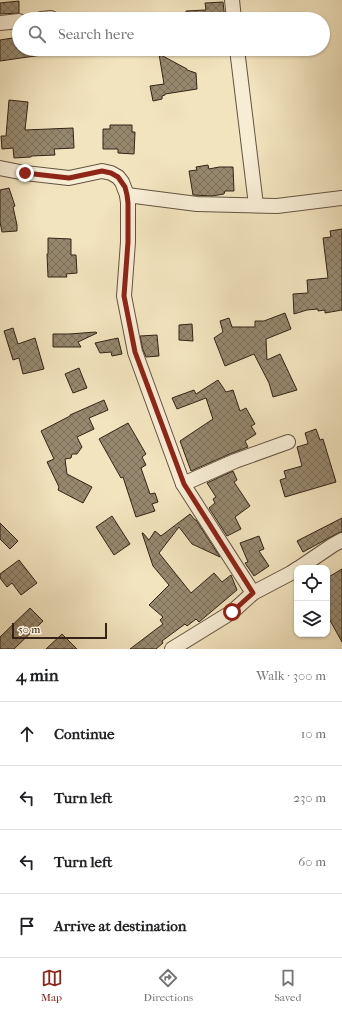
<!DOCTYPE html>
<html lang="en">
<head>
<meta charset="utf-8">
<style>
  body { margin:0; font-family:"IM FELL French Canon",serif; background:#f6f6f6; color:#202124 }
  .controls { position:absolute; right:12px; bottom:12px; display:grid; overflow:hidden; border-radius:8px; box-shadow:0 1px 3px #0004 }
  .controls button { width:36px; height:36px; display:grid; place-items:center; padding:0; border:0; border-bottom:1px solid #e0e0e0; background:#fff; color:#202124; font:20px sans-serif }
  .scale { position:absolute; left:12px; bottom:10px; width:95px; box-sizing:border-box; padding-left:4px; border:2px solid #332417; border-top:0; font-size:11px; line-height:14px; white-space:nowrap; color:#332417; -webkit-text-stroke:3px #f7edd5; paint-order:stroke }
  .stop { position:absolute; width:12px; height:12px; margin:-9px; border:3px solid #8f2418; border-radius:50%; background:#fff }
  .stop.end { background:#8f2418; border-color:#fff; box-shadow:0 1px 4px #0008 }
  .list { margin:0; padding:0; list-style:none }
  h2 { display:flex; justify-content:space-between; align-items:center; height:52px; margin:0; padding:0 16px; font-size:17px }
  h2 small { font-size:13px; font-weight:400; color:#757577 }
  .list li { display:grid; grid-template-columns:26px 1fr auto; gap:12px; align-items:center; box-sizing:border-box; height:64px; padding:0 16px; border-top:1px solid #e0e0e0 }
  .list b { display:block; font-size:15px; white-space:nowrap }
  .list em { font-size:13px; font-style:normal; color:#757577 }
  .icon { flex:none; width:22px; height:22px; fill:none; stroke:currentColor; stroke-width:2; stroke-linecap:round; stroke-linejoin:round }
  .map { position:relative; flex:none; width:342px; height:649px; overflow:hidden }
  .search { position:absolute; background:#fff; box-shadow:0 1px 3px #0004; left:12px; right:12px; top:12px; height:44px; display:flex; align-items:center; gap:10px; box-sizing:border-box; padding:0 14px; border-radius:22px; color:#757577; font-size:15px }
  .sheet { height:308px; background:#fff }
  nav { display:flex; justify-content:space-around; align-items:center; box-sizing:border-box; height:56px; border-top:1px solid #e0e0e0; background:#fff; font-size:11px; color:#757577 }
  nav a { display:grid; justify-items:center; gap:2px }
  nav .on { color:#8f2418 }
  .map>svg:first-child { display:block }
  .building { fill:url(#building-cross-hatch); stroke:#332417 }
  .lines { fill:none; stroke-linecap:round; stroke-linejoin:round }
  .minor-casing { stroke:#635441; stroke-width:16 }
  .minor { stroke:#f7edd5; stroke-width:14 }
  .route { stroke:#8f2418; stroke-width:5 }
</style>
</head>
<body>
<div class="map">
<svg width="342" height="649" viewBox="0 0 342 649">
  <defs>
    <pattern id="building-cross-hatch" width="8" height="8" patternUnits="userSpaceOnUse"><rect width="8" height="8" fill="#96886e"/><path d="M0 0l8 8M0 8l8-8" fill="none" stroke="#7b6f59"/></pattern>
  </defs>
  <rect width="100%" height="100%" fill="#f2e4bf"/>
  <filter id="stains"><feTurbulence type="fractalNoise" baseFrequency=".005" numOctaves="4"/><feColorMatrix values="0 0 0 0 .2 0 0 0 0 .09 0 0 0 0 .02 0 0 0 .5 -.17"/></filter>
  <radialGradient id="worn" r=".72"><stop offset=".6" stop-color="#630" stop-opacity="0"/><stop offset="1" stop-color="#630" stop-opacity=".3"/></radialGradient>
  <g class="building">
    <polygon points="19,1 19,13 0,14 0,3"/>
    <polygon points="223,2 225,19 187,19 186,11 206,10 205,3"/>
    <polygon points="19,37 19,49 41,49 42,55 0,61 0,40"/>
    <polygon points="159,54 187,69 187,70 196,73 197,89 165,94 165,95 162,96 162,99 153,101 150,86 164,84"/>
    <polygon points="9,100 28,102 25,130 73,128 74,148 54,149 55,155 31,156 31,157 14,158 13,148 2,149 1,136 6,136"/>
    <polygon points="110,125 132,125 132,132 135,132 134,154 118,153 118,149 103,149 103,129 110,129"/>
    <polygon points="208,165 209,169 219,167 233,167 234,191 225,191 224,194 212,196 193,195 189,171 197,170 196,167"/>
    <polygon points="9,188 15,206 13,207 17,225 17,231 2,232 0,222 0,190"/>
    <polygon points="342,229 342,310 325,313 325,310 318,311 318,309 307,310 294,314 293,294 308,293 307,280 328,278 323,238 331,237 330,231"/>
    <polygon points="48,238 71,239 71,255 76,255 77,273 66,274 67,277 48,277 47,254 48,254"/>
    <polygon points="285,313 291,329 266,339 267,360 280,354 297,390 273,397 269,383 254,354 225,366 214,338 223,332 220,321 229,318 232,327 255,327 255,321 264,321"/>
    <polygon points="192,324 193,341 179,340 179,325"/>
    <polygon points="13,328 18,344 35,338 44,369 23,374 19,358 13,360 4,331"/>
    <polygon points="96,332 97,333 78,342 81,347 53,347 53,334 69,334"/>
    <polygon points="157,335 159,356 146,357 143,350 140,336"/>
    <polygon points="118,338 122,354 112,356 111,352 100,353 95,343"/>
    <polygon points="79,368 87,388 73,393 65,374"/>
    <polygon points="218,380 226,392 233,390 240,411 246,408 255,424 251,426 256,434 245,441 248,447 232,453 191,471 180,441 213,419 206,398 177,409 172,398 194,390 196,394"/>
    <polygon points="104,400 108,410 89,418 94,429 77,437 82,447 77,454 72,454 71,458 65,459 67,474 92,487 83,503 58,490 59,487 47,462 54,459 41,431 70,416 70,415"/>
    <polygon points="128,423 146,454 142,457 146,465 141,468 150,494 155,493 158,502 152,504 155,511 136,517 123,477 121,478 99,439"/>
    <polygon points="316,429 320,440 323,439 336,482 285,497 280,480 286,478 284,471 302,466 297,447 307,444 308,443 305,433"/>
    <polygon points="233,471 237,480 234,482 250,506 235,517 241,529 227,536 209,508 215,503 213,499 216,497 207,483"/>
    <polygon points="190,514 195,520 196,520 220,557 192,544 179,527 159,553 191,593 214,573 222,582 231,575 237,590 199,622 196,619 187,626 185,624 162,641 163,643 156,649 130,649 163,624 160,620 163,617 149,605 169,585 153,566 142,533 143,533 149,540 155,531 161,536"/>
    <polygon points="112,516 130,544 114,555 96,527"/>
    <polygon points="342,518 342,532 338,533 303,552 297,541"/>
    <polygon points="0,523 18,541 10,549 0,539"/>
    <polygon points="259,536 264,549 259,551 269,566 254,576 245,563 248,562 240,543"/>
    <polygon points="19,560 37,583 21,595 12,583 7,587 0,578 0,574"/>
    <polygon points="342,569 342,642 327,615 327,578"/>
    <polygon points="30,608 43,621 14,649 0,649 0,637"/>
    <polygon points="62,634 77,649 46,649"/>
  </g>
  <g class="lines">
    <defs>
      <g id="minor">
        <polyline points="232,0 234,19"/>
        <polyline points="41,19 51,18"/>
        <polyline points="0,23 19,21"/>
        <polyline points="237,49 256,205"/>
        <polyline points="0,168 25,173 69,178 102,171 111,173 118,177 122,182 127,195 128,203 128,242 124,296 135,352 183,484 253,593"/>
        <polyline points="127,195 197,204 277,206 342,198"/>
        <polyline points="183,484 235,461 288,442"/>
        <polyline points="299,568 333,545 342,540"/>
        <polyline points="172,649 232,612 253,593 291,573 297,569"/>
      </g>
    </defs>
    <use href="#minor" class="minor-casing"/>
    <use href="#minor" class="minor"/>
  </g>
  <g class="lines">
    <polyline class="route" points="25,173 69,178 102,171 111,173 118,177 125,187 127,195 128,203 128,242 124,296 135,352 184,484 253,593 232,612"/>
  </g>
  <rect width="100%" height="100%" filter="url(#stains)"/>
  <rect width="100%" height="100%" fill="url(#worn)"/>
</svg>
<div class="controls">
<button><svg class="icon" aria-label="locate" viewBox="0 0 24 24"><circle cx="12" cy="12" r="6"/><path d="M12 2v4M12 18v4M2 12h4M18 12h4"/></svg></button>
<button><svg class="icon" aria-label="layers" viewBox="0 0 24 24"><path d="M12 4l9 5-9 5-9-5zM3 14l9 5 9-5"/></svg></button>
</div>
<div class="scale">50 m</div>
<div class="stop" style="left:232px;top:612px"></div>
<div class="stop end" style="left:25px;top:173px"></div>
<div class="search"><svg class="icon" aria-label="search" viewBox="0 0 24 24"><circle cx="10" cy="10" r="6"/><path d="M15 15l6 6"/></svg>Search here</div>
</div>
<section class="sheet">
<h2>4 min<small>Walk · 300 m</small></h2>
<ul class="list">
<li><svg class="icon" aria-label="ahead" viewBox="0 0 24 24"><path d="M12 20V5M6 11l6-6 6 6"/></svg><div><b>Continue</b></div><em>10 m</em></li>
<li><svg class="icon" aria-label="left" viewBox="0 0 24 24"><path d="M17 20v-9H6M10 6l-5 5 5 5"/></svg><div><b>Turn left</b></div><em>230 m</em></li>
<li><svg class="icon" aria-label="left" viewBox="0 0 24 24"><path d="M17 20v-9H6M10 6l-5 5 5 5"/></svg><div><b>Turn left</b></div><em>60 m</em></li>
<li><svg class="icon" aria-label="arrive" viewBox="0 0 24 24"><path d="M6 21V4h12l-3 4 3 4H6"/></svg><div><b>Arrive at destination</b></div></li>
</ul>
</section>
<nav>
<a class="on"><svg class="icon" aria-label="map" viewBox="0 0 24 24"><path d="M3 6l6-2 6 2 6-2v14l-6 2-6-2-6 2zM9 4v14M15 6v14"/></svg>Map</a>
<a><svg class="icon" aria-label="directions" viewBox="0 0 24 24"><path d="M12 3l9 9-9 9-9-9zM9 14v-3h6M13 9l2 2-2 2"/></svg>Directions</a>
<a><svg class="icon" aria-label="saved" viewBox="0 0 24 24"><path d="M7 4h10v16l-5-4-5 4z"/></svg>Saved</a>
</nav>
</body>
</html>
